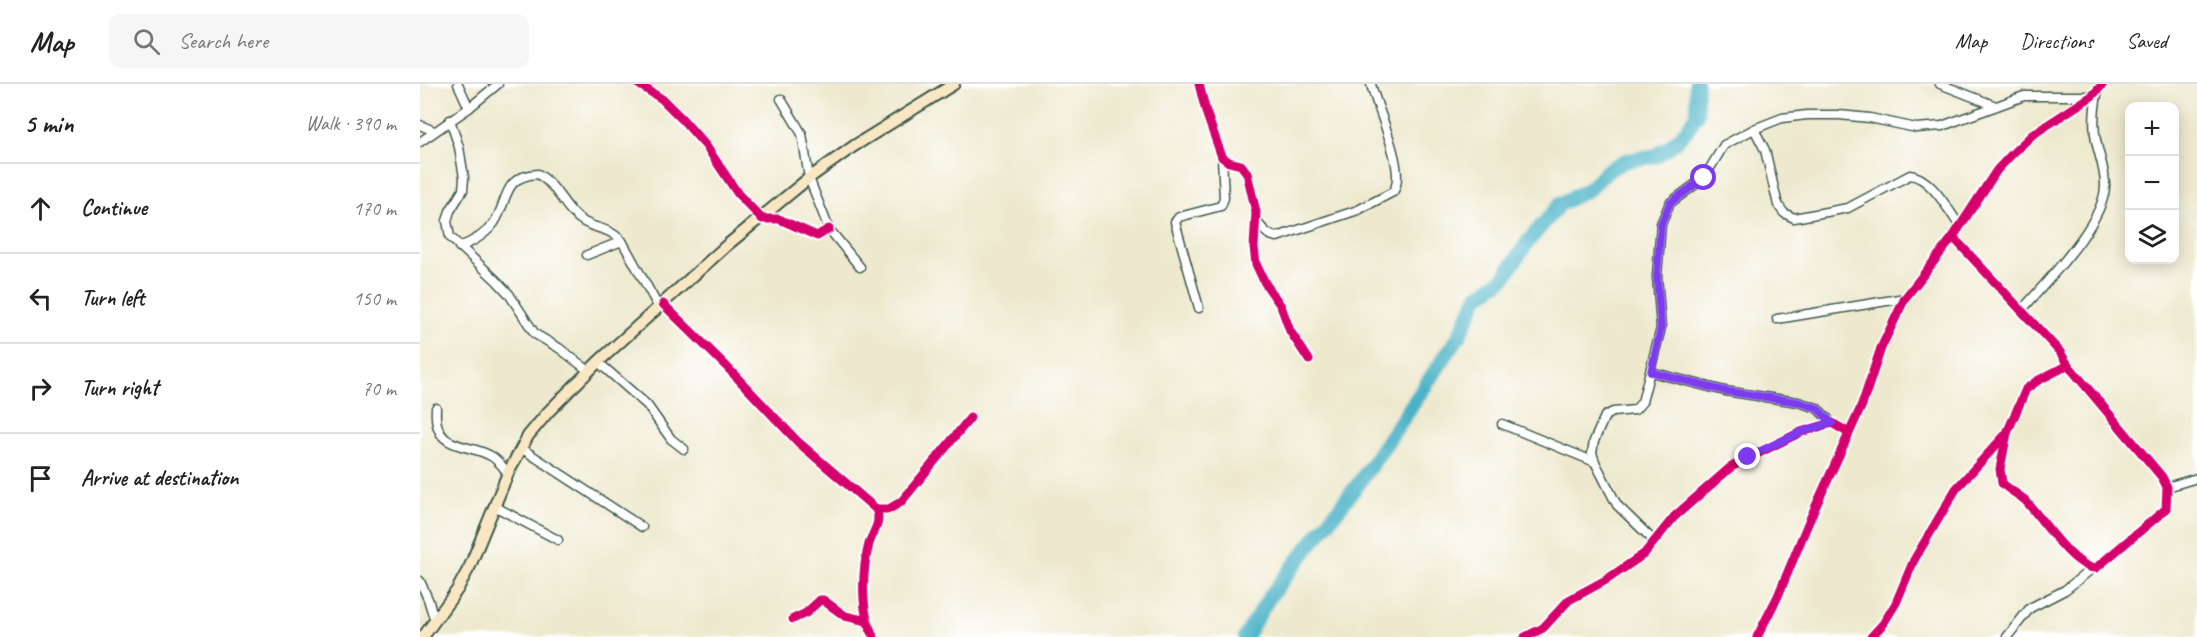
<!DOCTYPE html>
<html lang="en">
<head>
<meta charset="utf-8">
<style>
  body { margin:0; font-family:Caveat,sans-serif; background:#f6f6f6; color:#222 }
  .controls { position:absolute; right:18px; top:18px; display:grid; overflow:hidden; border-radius:12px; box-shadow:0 3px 15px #0003 }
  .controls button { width:54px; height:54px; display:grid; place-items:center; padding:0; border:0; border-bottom:2px solid #e0e0e0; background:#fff; color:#222; font:30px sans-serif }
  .stop { position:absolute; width:18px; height:18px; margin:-14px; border:4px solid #7c3aed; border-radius:50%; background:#fff }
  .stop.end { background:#7c3aed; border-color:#fff; box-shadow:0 2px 6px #0008 }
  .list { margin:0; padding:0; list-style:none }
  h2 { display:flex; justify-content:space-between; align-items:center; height:78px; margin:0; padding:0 24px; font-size:26px }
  h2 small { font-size:20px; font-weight:400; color:#767676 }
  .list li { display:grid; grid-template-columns:39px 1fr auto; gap:18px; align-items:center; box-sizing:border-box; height:90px; padding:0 24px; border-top:2px solid #e0e0e0 }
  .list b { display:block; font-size:22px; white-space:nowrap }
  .list em { font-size:20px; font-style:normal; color:#767676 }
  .icon { flex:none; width:33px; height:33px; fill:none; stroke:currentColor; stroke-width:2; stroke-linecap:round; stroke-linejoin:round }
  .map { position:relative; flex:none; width:1777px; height:553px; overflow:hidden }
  header { display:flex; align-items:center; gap:36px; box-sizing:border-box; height:84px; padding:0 30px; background:#fff; border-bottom:2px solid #e0e0e0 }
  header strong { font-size:28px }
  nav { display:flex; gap:33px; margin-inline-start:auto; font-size:21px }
  .search { width:420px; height:54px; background:#f6f6f6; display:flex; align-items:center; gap:15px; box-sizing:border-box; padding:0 21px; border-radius:12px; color:#767676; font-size:22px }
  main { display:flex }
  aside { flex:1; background:#fff }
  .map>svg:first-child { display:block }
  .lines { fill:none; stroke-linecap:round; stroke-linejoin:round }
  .river { stroke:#48b2c6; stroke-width:15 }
  .street-casing { stroke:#3e574b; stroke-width:11 }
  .secondary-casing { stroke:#3e574b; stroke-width:14 }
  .street { stroke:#fff; stroke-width:8 }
  .secondary { stroke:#f9e7c3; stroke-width:10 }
  .cycleway-casing { stroke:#fff; stroke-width:13 }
  .cycleway { stroke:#d6006c; stroke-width:9 }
  .route { stroke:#7c3aed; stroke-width:8 }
</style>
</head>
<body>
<header>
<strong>Map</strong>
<div class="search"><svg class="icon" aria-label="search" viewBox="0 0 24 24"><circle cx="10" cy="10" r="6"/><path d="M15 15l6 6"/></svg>Search here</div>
<nav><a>Map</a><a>Directions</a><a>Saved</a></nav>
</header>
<main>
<aside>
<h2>5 min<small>Walk · 390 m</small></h2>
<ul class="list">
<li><svg class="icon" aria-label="ahead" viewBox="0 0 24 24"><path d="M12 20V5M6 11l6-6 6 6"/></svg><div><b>Continue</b></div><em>170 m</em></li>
<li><svg class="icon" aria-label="left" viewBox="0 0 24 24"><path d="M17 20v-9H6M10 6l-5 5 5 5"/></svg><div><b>Turn left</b></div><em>150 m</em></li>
<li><svg class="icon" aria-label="right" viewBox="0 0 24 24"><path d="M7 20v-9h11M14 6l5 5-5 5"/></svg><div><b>Turn right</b></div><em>70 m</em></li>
<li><svg class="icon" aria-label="arrive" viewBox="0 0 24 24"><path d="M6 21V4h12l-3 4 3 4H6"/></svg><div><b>Arrive at destination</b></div></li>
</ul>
</aside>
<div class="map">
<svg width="1777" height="553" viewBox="0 0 1777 553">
  <rect width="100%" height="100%" fill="#fff"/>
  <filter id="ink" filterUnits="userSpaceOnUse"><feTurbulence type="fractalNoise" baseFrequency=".0167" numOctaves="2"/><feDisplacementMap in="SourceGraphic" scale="12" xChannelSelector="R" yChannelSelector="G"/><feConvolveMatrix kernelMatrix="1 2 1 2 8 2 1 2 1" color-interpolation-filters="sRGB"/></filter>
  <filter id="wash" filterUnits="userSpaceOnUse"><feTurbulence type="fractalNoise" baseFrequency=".008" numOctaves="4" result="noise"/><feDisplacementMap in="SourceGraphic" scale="24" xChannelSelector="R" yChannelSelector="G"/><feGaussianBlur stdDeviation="1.35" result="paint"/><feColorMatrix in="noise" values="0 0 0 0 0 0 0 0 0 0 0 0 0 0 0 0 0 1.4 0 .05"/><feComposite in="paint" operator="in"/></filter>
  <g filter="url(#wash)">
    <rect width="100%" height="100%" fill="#eee9ce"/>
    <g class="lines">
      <polyline class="river" points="825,553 850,512 939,399 1039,252 1058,212 1083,195 1107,159 1140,120 1169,105 1188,86 1205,77 1235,72 1248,64 1267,46 1277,30 1276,0"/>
    </g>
  </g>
  <g filter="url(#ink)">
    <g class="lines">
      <defs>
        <g id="street">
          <polyline points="38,0 49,24"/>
          <polyline points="218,0 242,15 263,36 286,62 318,110 342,135 359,135 397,152 409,145"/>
          <polyline points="779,0 786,28 802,73 809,78 821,81 827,89 836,128 834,163 836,180 845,199 861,222 870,247 889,276"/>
          <polyline points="1520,0 1576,22"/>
          <polyline points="361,15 382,50 389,94 409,145 440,183"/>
          <polyline points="30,36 39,63 44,94 43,106 30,127 27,137 30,153 76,196 89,210 115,250 139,264 169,287"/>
          <polyline points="0,41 14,47"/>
          <path d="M1334,45L1345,66L1358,121L1364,129L1374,134L1428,124L1490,91C1511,93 1528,126 1540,142"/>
          <polyline points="0,58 49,24 78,0"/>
          <path d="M837,138C843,145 847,152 857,153L938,126L973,108C988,88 956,23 951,0"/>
          <path d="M1533,153L1640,268L1648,281L1742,393L1747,403L1746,425L1676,484C1654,485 1620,432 1605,416C1598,410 1589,406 1582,399L1580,385L1587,349"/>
          <path d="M39,163C53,158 65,151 74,139C89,116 82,92 118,90C138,102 145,127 164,138C180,147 186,142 202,157L239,224"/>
          <polyline points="167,171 202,157"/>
          <path d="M243,220L306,282L378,358L456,425C462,439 453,447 449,460C442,486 440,529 454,553"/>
          <polyline points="779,224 755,138 759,133 801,122 804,114 802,73"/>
          <path d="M1602,226C1625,199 1686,137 1685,101C1685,87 1680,74 1677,61C1672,42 1674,24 1678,6"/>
          <polyline points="1357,235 1485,214"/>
          <polyline points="178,278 227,321 251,355 264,365"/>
          <polyline points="1231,288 1305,307 1378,318 1397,324 1412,339"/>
          <path d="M16,324C13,368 46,358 71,372C78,376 83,383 88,389"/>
          <polyline points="1082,340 1175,378"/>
          <polyline points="101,364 222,443"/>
          <polyline points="1747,403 1777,394"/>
          <polyline points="74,422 138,456"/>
          <polyline points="456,425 469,425 481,418 550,334"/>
          <polyline points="1233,456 1197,421 1175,378 1172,369 1174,357 1185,332 1193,328 1215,326 1222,318 1241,244 1237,192 1241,140 1250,119 1284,94 1304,61 1334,45 1362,34 1387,31 1419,31 1450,34 1496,44 1522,42 1604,12 1672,12"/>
          <polyline points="0,497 8,515 15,537"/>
          <polyline points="373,535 386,529 400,516 403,516 425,532 447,537"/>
          <polyline points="1105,553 1123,544 1149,516 1186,496 1224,470 1254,433 1311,383 1381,348 1412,339 1429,349"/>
          <polyline points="1337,553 1358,512 1389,437 1442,321 1461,264 1485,214 1533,153 1577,86 1592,70 1612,51 1672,12 1683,0"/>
          <polyline points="1451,553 1463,540 1476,519 1494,476 1536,405 1587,349 1606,305 1617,297 1648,281"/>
          <polyline points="1587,553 1610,524 1645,506 1673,484"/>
        </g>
        <polyline id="secondary" points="3,553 37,506 50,482 88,389 108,352 128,328 178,278 306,162 389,94 434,62 534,0"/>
      </defs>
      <use href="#street" class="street-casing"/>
      <use href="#secondary" class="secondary-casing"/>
      <use href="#street" class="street"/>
      <use href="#secondary" class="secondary"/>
      <defs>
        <g id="cycleway">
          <polyline points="218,0 242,15 263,36 286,62 318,110 342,135 359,135 397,152 409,145"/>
          <polyline points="779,0 786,28 802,73 809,78 821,81 827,89 836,128 834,163 836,180 845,199 861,222 870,247 889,276"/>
          <path d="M1533,153L1640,268L1648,281L1742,393L1747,403L1746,425L1676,484C1654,485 1620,432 1605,416C1598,410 1589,406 1582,399L1580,385L1587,349"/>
          <path d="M243,220L306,282L378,358L456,425C462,439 453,447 449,460C442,486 440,529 454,553"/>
          <polyline points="456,425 469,425 481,418 550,334"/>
          <polyline points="373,535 386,529 400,516 403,516 425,532 447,537"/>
          <polyline points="1105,553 1123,544 1149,516 1186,496 1224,470 1254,433 1311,383 1381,348 1412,339 1429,349"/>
          <polyline points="1337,553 1358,512 1389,437 1442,321 1461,264 1485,214 1533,153 1577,86 1592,70 1612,51 1672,12 1683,0"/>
          <polyline points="1451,553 1463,540 1476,519 1494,476 1536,405 1587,349 1606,305 1617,297 1648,281"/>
        </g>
      </defs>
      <use href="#cycleway" class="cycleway-casing"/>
      <use href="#cycleway" class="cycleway"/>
    </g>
  </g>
  <g class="lines" filter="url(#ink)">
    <polyline class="route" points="1284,94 1250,119 1241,140 1237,192 1241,244 1231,288 1305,307 1378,318 1397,324 1412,339 1381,348 1328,373"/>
  </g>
</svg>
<div class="controls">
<button>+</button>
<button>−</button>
<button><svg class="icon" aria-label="layers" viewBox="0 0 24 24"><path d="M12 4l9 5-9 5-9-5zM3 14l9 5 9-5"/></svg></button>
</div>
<div class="stop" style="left:1284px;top:94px"></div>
<div class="stop end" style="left:1328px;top:373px"></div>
</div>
</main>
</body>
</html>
